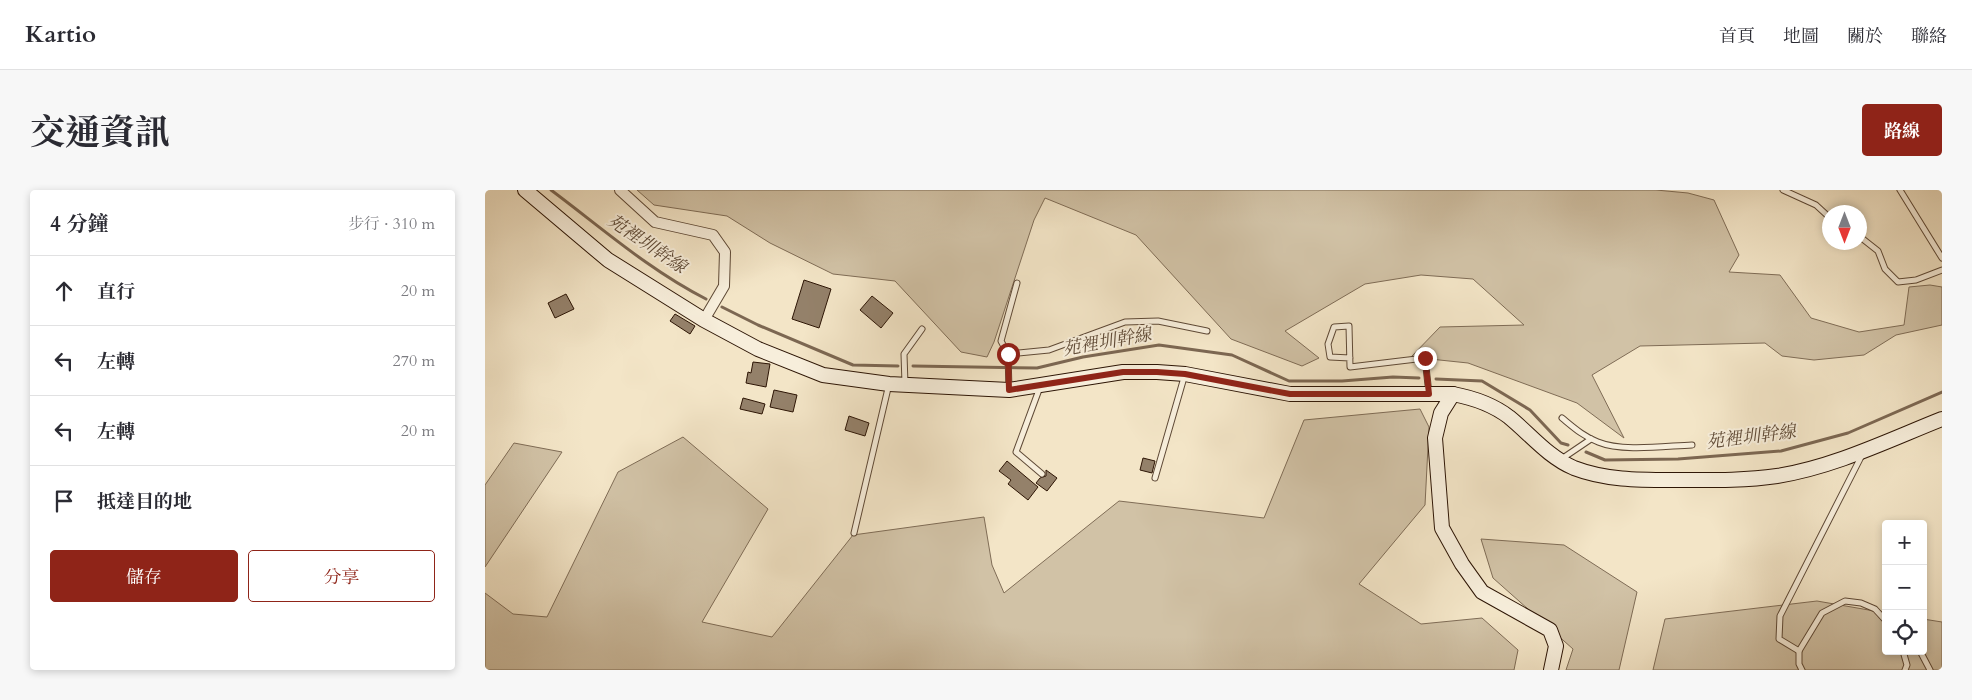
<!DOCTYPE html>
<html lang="zh-TW">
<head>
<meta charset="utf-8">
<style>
  body { margin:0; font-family:Cardo,"Noto Serif TC",serif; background:#f7f7f7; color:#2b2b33 }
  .controls { position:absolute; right:15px; bottom:15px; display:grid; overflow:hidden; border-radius:5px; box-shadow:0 2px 8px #0003 }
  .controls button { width:45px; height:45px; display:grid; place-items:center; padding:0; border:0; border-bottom:1px solid #e1e1e2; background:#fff; color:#2b2b33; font:25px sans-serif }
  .compass { position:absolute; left:1337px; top:15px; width:45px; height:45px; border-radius:50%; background:#fff; box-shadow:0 2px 8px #0003; rotate:180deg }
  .stop { position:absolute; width:15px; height:15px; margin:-11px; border:4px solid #8f2418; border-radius:50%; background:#fff }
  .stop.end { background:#8f2418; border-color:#fff; box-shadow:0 1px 5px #0008 }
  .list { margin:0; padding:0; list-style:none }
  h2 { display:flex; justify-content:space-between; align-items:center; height:65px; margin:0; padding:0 20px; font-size:21px }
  h2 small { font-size:16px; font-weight:400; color:#7c7c81 }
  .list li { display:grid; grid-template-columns:32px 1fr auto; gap:15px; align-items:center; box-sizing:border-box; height:70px; padding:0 20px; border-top:1px solid #e1e1e2 }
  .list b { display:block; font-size:19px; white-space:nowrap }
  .list em { font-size:16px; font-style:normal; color:#7c7c81 }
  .actions { display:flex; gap:10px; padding:15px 20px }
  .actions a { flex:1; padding:11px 0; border:1px solid #8f2418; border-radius:5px; text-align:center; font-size:18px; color:#8f2418 }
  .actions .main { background:#8f2418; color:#fff }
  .icon { flex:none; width:28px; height:28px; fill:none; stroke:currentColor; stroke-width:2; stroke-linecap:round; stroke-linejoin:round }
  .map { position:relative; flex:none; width:1457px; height:480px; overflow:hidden; border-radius:5px }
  header { display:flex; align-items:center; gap:30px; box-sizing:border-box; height:70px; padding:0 25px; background:#fff; border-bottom:1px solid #e1e1e2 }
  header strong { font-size:24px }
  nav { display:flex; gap:28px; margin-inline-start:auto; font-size:18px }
  .intro { display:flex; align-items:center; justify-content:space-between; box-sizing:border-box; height:120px; padding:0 30px }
  h1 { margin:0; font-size:35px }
  .button { padding:12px 22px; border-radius:5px; background:#8f2418; color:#fff; font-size:18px; font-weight:700 }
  main { display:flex; gap:30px; padding:0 30px }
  aside { flex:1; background:#fff; border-radius:5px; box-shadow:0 2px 8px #0003 }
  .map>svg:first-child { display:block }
  .green { fill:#d1c2a6; stroke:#7f6c56 }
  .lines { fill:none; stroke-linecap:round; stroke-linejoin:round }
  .stream { stroke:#7c6752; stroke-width:3 }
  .building { fill:#94816a; stroke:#2d1505 }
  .lane-casing { stroke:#5e4936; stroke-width:7 }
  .street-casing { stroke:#5e4936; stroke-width:12 }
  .secondary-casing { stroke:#2d1505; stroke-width:16 }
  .lane { stroke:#f7eedb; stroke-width:5 }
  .street { stroke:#f7eedb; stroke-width:10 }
  .secondary { stroke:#f7eedb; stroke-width:14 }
  .route { stroke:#8f2418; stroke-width:6 }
  .labels { text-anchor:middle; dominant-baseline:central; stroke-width:4; stroke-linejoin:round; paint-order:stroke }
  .water-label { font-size:18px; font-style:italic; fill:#614c38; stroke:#f7eedb }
</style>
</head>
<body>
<header>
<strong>Kartio</strong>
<nav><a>首頁</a><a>地圖</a><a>關於</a><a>聯絡</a></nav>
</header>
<div class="intro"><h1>交通資訊</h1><a class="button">路線</a></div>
<main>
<aside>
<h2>4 分鐘<small>步行 · 310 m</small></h2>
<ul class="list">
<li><svg class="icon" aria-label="ahead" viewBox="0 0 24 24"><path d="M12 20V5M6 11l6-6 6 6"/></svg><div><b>直行</b></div><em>20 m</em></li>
<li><svg class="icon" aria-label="left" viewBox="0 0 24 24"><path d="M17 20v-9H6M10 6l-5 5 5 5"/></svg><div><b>左轉</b></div><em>270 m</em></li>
<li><svg class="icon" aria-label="left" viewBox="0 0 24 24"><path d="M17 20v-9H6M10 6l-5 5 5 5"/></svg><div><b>左轉</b></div><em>20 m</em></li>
<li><svg class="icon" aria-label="arrive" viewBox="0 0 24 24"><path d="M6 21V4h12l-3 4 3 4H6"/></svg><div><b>抵達目的地</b></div></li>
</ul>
<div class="actions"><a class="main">儲存</a><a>分享</a></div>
</aside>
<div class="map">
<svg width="1457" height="480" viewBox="0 0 1457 480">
  <rect width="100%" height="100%" fill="#f3e5c7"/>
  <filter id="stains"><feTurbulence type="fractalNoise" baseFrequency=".004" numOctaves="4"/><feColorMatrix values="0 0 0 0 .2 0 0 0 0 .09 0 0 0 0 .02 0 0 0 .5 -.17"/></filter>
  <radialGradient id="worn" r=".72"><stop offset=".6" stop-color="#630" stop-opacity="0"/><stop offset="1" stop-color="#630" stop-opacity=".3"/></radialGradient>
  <g class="green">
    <polygon points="152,0 1171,0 1203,3 1229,10 1254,65 1244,82 1295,85 1326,128 1374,142 1419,135 1424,97 1445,95 1457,97 1457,135 1411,145 1379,165 1329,170 1297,166 1280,153 1155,156 1107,185 1139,248 1092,213 983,173 926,167 955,137 1039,135 988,89 936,85 880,94 800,141 834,168 817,176 746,149 651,45 560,8 549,30 509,152 502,167 476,162 410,91 348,84 285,53 242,26 169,15"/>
    <polygon points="935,219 944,237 940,315 874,394 936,434 997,428 1033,460 1029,480 0,480 0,403 28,424 62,427 133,282 198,247 283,319 217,432 287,447 368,345 499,327 507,375 519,403 634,311 779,328 819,230"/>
    <polygon points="29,253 77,262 0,377 0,295"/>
    <polygon points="996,349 1079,355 1152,402 1134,480 1081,480 1088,459 1008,388"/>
    <polygon points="1332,411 1401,423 1401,461 1438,461 1438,429 1457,432 1457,480 1168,480 1180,429"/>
  </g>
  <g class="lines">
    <g class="stream">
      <path d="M66,0C117,38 164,80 221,109"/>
      <polyline points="237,117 273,135 368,175 413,176"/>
      <polyline points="428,176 552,178 598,167 674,155 747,165 804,191 857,191 908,187 934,188"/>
      <polyline points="951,189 997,191 1045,220 1076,253 1083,255"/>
      <polyline points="1101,262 1120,270 1193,269 1296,261 1363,243 1457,202"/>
    </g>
  </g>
  <g class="building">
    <polygon points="319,90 346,99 334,138 307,129"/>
    <polygon points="81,104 89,119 70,128 63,113"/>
    <polygon points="387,106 408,123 396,138 375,120"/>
    <polygon points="190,124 210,136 205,144 185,131"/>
    <polygon points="268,172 285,174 281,197 261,193 263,182 266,183"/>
    <polygon points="289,200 312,205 308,222 285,217"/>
    <polygon points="258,208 280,214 277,224 255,219"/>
    <polygon points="364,226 384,233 380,246 360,240"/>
    <polygon points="658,268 670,271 667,283 655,280"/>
    <polygon points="522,271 553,297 543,310 523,294 526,290 514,281"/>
    <polygon points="561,280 572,288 562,301 551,293 555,288 561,286"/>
  </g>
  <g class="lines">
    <defs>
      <g id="lane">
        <polyline points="1298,0 1331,15 1344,27"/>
        <polyline points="1415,0 1457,68"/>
        <polyline points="1374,46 1393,61 1400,79 1413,92 1431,90 1457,80"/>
        <polyline points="532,93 516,151 523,164 564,160 640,132 673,131 722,141"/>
        <polyline points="523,164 524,200"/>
        <polyline points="865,168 845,167 843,154 849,137 864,136 865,177 940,168 944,204"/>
        <polyline points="420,194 419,164 437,139"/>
        <polyline points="555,197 531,262 557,284"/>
        <path d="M1077,228C1088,237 1099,247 1113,252C1137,262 1180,256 1207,255"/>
        <polyline points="1377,265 1295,426 1294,449 1314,461 1337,423 1360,411 1376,413 1390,419 1401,431"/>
        <polyline points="1075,270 1106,249"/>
        <polyline points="670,288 700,184"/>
        <polyline points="369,343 404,194"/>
        <polyline points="1314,461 1314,474 1317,480"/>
        <polyline points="1418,461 1422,475 1420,480"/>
        <polyline points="1435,461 1445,480"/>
      </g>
      <polyline id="street" points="135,0 170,32 228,45 240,62 239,96 219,130"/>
      <g id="secondary">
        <path d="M40,0L123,70L219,130L273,159L338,185L404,194L524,200L638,182H672L700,184L805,204H968C989,208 1007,214 1024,227C1045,244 1063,267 1089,278C1120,290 1153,290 1186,290C1221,290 1258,291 1292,286C1349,277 1404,250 1457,229"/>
        <polyline points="968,204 956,223 950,248 957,338 977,374 997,402 1065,440 1071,456 1066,480"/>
      </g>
    </defs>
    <use href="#lane" class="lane-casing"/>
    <use href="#street" class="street-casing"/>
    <use href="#secondary" class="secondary-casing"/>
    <use href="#lane" class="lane"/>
    <use href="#street" class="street"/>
    <use href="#secondary" class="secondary"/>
  </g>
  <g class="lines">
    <polyline class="route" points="523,164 524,200 638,182 672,182 700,184 805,204 944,204 940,168"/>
  </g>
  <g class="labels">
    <g class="water-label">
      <text transform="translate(162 54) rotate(34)">苑裡圳幹線</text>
      <text transform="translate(622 152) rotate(-10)">苑裡圳幹線</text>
      <text transform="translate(1266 247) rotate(-7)">苑裡圳幹線</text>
    </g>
  </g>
  <rect width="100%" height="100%" filter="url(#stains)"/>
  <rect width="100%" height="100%" fill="url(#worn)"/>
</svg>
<div class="controls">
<button>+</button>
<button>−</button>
<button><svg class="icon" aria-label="locate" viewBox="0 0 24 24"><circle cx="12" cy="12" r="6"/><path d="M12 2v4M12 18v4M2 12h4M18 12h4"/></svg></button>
</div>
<svg class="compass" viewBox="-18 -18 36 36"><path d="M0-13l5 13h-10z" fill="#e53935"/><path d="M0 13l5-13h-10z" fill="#7c7c81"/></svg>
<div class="stop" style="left:523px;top:164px"></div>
<div class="stop end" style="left:940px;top:168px"></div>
</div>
</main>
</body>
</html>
